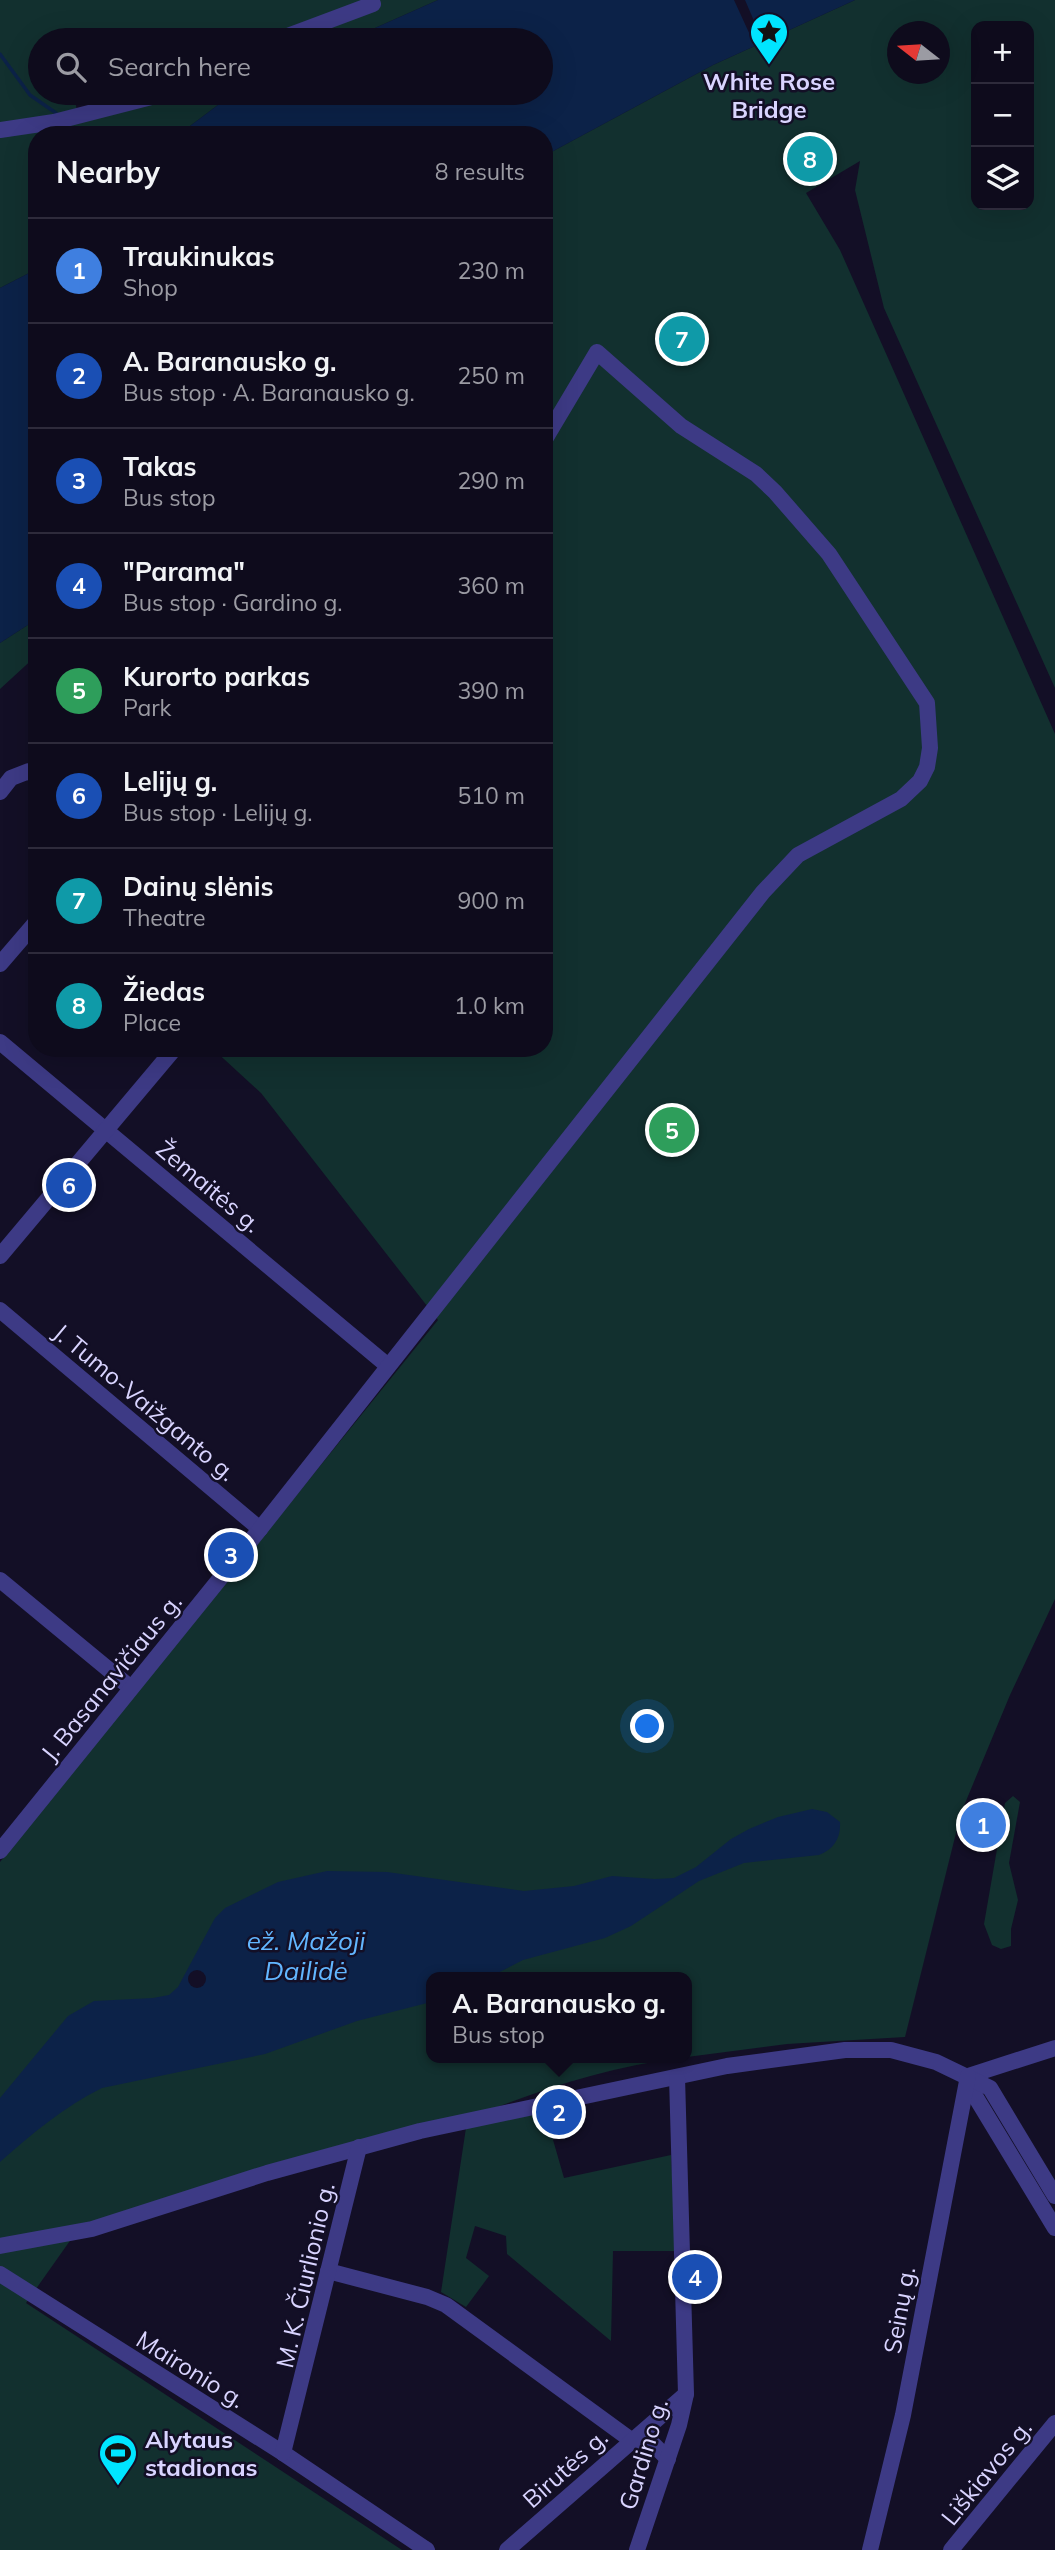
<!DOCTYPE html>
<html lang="en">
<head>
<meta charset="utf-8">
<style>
  body { margin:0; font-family:Mulish,sans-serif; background:#1c1929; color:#f1f3f6 }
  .controls { position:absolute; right:21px; top:21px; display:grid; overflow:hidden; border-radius:14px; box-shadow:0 7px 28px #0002 }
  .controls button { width:63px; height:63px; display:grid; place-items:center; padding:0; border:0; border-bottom:2px solid #2e2b3b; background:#0e0b1c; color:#f1f3f6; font:35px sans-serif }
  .compass { position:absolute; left:887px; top:21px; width:63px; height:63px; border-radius:50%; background:#0e0b1c; box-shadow:0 7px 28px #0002; rotate:287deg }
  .you { position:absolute; left:648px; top:1727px; width:24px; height:24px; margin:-18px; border:5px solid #fff; border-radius:50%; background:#1a73e8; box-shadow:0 0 0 10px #1a73e833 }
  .badge { display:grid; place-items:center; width:46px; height:46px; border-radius:50%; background:#8c9099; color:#fff; font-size:23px; font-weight:700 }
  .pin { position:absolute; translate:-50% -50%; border:4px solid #fff; box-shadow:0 2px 7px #0006 }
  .popup { position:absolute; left:426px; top:1972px; width:266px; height:91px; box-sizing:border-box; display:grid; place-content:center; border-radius:14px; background:#0e0b1c; filter:drop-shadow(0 2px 5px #0005); font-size:23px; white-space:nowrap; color:#9b9ba3 }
  .popup b { font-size:26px; color:#f1f3f6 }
  .popup::after { content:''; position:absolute; left:50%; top:100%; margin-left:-14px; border:14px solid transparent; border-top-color:#0e0b1c }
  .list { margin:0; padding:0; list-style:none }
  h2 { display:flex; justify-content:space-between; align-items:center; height:91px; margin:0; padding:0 28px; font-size:30px }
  h2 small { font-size:23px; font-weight:400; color:#9b9ba3 }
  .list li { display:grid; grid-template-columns:46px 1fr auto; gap:21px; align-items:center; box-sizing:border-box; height:105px; padding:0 28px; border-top:2px solid #2e2b3b }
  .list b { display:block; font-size:26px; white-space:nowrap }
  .list p { margin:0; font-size:23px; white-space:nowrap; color:#9b9ba3 }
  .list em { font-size:23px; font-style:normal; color:#9b9ba3 }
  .icon { flex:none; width:38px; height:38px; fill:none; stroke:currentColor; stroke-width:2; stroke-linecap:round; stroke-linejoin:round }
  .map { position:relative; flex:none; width:1055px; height:2550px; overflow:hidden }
  .search { position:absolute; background:#0e0b1c; box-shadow:0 7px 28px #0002; left:28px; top:28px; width:525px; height:77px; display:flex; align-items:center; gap:18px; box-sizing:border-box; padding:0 24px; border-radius:38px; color:#9b9ba3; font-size:26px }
  .panel { position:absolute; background:#0e0b1c; box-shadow:0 7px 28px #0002; left:28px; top:126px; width:525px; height:931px; border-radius:28px }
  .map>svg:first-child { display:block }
  .green { fill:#12302f; fill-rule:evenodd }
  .water { fill:#0c2248 }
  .pier { fill:#130f26 }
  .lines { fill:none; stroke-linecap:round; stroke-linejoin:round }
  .stream { stroke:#0c2248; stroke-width:3.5 }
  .minor { stroke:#3d3a85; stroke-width:16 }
  .labels { text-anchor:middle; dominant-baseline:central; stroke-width:5; stroke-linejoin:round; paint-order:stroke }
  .poi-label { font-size:24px; font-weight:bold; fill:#d9d4ff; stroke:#130f26 }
  .street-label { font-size:24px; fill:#d9d4ff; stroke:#130f26 }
  .water-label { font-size:26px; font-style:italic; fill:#62b6ff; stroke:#130f26 }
</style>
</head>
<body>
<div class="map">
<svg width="1055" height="2550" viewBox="0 0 1055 2550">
  <rect width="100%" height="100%" fill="#130f26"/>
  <g class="green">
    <polygon points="0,0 438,0 348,40 40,40 40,93 73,93 77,110 137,95 136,93 234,93 178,135 37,135 37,269 0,288"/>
    <path d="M855,0H1055V688L884,308L855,190L860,161L806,193L840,250L1055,734V1599L1010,1695L961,1813L905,2037L787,2044L687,2057V1977H431V2058H679C614,2066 551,2086 490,2110L79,2228L26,2303L402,2550H0V1862L438,1320L261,1093L212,1048H544V156L713,65ZM976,26H1029V205H976ZM898,32H940V74H898Z"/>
    <polygon points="37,619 37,655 0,689 0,643"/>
    <polygon points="1013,1796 1020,1802 1009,1863 1018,1900 1011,1929 1011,1946 1001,1949 992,1945 984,1924 1005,1803"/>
    <polygon points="545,2112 564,2178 671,2155 676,2251 613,2251 611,2341 507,2254 506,2236 475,2226 466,2258 489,2276 466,2307 441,2292 466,2128"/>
  </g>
  <g class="water">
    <polygon points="438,0 855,0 713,65 544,156 544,135 178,135 234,93 541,93 541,40 348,40"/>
    <polygon points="37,269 37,619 0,643 0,288"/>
    <path d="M812,1809L827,1812L840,1822C841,1838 834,1849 819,1855L744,1863L699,1881L631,1926L605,1938L523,1960L490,1977H431V2002L357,2021L265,2054L102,2088C63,2107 32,2134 0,2162V2098L68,2016L94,2001L153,1998L169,1995L178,1987L215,1918L225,1908L278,1882L327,1871L387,1872L524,1891L574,1886L612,1876L655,1879L674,1878L696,1867L731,1839L749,1829L778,1817Z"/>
  </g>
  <g class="pier">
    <polygon points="734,0 745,0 764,44 756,48"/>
    <circle cx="197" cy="1979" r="9"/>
  </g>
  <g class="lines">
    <polyline class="stream" points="0,54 30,95 56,113"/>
    <g class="minor">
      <polyline points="277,40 373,4"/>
      <polyline points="0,130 54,122 167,93"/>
      <polyline points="0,792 11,778 29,771 37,778"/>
      <polyline points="0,964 37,921"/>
      <polyline points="0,1042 388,1366"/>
      <polyline points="0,1256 175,1048"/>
      <polyline points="0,1310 260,1529"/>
      <polyline points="0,1580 131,1688"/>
      <polyline points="0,1851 260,1529 763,892 798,855 901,799 920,781 927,767 930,748 927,703 829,554 775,492 756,474 681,426 597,352 544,441"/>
      <polyline points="968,2076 1055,2048"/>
      <polyline points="969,2078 975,2096 1055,2228"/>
      <polyline points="0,2246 92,2229 267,2173 420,2131 727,2066 845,2050 891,2050 936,2062 990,2088 1055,2196"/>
      <polyline points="328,2271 427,2297 446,2305 631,2440 652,2443 668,2459"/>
      <polyline points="0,2274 283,2453 427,2550"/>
      <polyline points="283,2453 359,2147"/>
      <polyline points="507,2550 686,2394"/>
      <polyline points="637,2550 679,2425 686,2394 677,2077"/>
      <polyline points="870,2550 903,2415 968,2076"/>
      <polyline points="951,2550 1055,2423"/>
    </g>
  </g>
  <defs>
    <symbol id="sight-pin" viewBox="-11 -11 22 30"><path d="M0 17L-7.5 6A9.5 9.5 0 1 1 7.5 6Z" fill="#00e5ff" stroke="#130f26"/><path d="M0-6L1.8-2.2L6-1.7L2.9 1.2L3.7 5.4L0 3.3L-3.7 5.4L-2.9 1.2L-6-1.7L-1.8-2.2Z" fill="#111"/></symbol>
    <symbol id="stadium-pin" viewBox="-11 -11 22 30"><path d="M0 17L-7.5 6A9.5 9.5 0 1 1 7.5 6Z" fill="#00e5ff" stroke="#130f26"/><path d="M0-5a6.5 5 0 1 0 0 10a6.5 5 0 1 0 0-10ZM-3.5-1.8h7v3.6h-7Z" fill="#111"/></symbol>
  </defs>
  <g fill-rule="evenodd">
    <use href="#sight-pin" x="747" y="10" width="44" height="60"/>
    <use href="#stadium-pin" x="96" y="2431" width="44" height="60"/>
  </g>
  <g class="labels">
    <g class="poi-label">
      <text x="769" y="81">White Rose<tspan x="769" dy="28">Bridge</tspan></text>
      <text x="145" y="2439" text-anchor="start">Alytaus<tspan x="145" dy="28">stadionas</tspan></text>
    </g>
    <g class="street-label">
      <text transform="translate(209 1186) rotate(40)">Žemaitės g.</text>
      <text transform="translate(145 1402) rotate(40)">J. Tumo-Vaižganto g.</text>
      <text transform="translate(111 1677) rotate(-51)">J. Basanavičiaus g.</text>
      <text transform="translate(305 2275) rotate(-77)">M. K. Čiurlionio g.</text>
      <text transform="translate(899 2310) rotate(-80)">Seinų g.</text>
      <text transform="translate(191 2369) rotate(32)">Maironio g.</text>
      <text transform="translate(643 2454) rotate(-73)">Gardino g.</text>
      <text transform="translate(565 2468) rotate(-42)">Birutės g.</text>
      <text transform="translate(986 2472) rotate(-51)">Liškiavos g.</text>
    </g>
    <g class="water-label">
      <text x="306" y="1940">ež. Mažoji<tspan x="306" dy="30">Dailidė</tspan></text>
    </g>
  </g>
</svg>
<div class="controls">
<button>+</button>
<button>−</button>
<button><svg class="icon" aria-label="layers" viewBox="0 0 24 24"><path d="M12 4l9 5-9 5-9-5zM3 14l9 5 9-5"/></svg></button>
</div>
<svg class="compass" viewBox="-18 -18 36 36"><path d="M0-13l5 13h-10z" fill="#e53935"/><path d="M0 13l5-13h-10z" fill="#9b9ba3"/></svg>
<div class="you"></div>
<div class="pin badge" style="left:983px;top:1825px;background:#3f7fe0">1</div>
<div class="pin badge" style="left:559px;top:2112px;background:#1a4fb4">2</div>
<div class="popup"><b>A. Baranausko g.</b>Bus stop</div>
<div class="pin badge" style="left:231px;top:1555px;background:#1a4fb4">3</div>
<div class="pin badge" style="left:695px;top:2277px;background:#1a4fb4">4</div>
<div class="pin badge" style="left:672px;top:1130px;background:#2e9e5b">5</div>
<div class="pin badge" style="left:69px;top:1185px;background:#1a4fb4">6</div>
<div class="pin badge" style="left:682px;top:339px;background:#0f9aa8">7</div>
<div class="pin badge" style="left:810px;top:159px;background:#0f9aa8">8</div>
<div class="search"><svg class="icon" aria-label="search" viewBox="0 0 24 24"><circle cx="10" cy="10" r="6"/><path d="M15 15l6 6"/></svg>Search here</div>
<section class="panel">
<h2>Nearby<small>8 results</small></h2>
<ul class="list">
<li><span class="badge" style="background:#3f7fe0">1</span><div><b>Traukinukas</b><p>Shop</p></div><em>230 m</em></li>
<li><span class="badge" style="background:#1a4fb4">2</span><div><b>A. Baranausko g.</b><p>Bus stop · A. Baranausko g.</p></div><em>250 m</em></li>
<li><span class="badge" style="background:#1a4fb4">3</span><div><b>Takas</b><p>Bus stop</p></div><em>290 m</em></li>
<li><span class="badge" style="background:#1a4fb4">4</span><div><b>&quot;Parama&quot;</b><p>Bus stop · Gardino g.</p></div><em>360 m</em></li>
<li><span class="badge" style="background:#2e9e5b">5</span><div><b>Kurorto parkas</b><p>Park</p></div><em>390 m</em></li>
<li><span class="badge" style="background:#1a4fb4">6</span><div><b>Lelijų g.</b><p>Bus stop · Lelijų g.</p></div><em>510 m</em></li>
<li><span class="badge" style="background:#0f9aa8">7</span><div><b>Dainų slėnis</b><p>Theatre</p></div><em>900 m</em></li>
<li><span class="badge" style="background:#0f9aa8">8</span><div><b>Žiedas</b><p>Place</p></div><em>1.0 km</em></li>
</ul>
</section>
</div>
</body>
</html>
